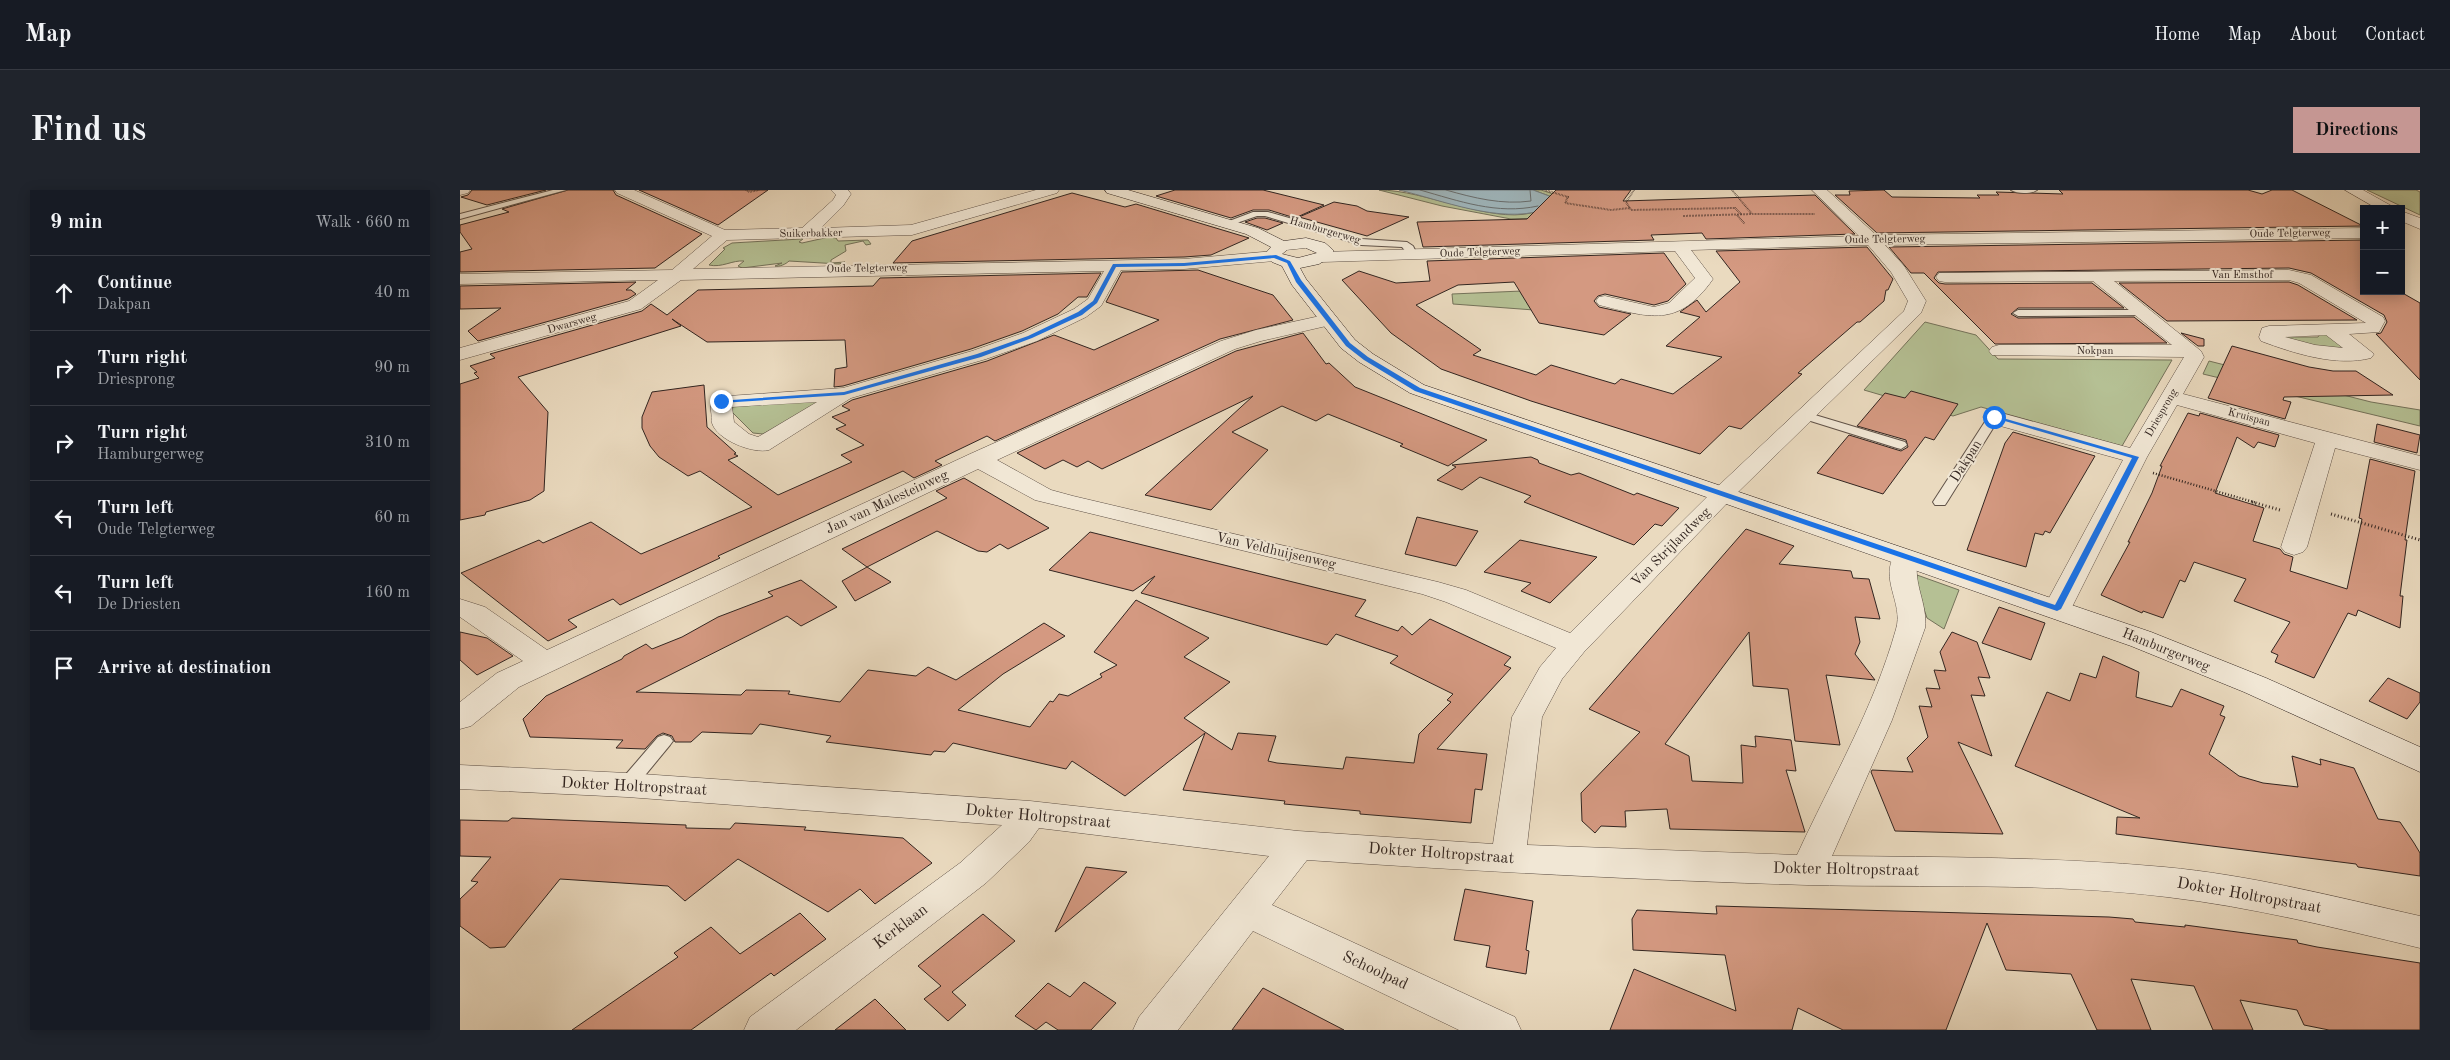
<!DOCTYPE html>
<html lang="en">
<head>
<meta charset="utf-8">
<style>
  body { margin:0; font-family:"Old Standard TT",serif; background:#20242c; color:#f1f3f6 }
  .controls { position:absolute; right:15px; top:15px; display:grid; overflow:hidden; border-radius:0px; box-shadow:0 2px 12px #0003 }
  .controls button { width:45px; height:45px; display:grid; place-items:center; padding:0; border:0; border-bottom:1px solid #363941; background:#171b24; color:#f1f3f6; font:25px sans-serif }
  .stop { position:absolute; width:15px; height:15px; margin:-11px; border:4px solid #1a73e8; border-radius:50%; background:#fff }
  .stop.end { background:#1a73e8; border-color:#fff; box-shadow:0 1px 5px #0008 }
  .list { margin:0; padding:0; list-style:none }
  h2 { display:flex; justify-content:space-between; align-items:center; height:65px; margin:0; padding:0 20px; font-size:21px }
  h2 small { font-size:16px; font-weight:400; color:#9ea1a6 }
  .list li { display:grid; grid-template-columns:32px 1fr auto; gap:15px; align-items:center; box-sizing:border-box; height:75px; padding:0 20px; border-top:1px solid #363941 }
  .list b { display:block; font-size:19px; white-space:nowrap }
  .list p { margin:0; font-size:16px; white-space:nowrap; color:#9ea1a6 }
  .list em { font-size:16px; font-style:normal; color:#9ea1a6 }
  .icon { flex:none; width:28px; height:28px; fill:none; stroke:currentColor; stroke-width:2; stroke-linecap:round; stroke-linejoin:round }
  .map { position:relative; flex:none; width:1960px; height:840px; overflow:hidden; border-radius:0px }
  header { display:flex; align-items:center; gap:30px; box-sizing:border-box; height:70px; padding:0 25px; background:#171b24; border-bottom:1px solid #363941 }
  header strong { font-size:24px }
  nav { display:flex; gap:28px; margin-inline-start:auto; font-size:18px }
  .intro { display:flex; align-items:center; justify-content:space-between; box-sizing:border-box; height:120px; padding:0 30px }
  h1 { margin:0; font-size:35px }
  .button { padding:12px 22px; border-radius:0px; background:#c59692; color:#111; font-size:18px; font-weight:700 }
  main { display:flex; gap:30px; padding:0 30px }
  aside { flex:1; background:#171b24; border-radius:0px; box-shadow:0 2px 12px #0003 }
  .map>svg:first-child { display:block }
  .green { fill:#b5c094; stroke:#74725a }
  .water { fill:#9fb7be; stroke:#737d7f }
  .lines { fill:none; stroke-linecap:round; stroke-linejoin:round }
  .shore { stroke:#686e6f; stroke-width:1 }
  .building { fill:#d49981; stroke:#322520 }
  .lane-casing { stroke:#605248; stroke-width:2 }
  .street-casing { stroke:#605248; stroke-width:1 }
  .secondary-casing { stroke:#322520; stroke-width:1 }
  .path-far2 { stroke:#322520; stroke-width:2; stroke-dasharray:0.5 1; stroke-linecap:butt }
  .path-far1 { stroke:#322520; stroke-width:2.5; stroke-dasharray:1 2; stroke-linecap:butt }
  .path { stroke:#322520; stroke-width:3; stroke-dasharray:1 2.5; stroke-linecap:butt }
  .lane { fill:#f1e7d5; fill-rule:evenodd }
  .street { fill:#f1e7d5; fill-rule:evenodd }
  .secondary { fill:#f1e7d5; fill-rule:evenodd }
  .route { fill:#1a73e8 }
  .labels { text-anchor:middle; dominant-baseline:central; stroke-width:4; stroke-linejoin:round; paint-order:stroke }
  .far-street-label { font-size:11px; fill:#322520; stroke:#f1e7d5 }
  .street-label { font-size:14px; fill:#322520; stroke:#f1e7d5 }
  .near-street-label { font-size:16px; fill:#322520; stroke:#f1e7d5 }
</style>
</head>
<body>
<header>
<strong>Map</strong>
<nav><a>Home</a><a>Map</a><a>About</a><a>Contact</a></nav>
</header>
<div class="intro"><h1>Find us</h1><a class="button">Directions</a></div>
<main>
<aside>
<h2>9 min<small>Walk · 660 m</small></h2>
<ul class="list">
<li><svg class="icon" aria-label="ahead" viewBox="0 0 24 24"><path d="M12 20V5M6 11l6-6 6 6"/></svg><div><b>Continue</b><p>Dakpan</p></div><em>40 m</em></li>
<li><svg class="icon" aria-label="right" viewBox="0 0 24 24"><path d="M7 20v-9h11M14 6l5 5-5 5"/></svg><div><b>Turn right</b><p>Driesprong</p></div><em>90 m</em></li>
<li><svg class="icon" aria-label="right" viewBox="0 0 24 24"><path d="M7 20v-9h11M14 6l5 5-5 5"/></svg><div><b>Turn right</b><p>Hamburgerweg</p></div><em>310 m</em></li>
<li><svg class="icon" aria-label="left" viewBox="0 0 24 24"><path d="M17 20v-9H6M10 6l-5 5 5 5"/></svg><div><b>Turn left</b><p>Oude Telgterweg</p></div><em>60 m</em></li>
<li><svg class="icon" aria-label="left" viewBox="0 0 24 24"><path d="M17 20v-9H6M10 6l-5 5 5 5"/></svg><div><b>Turn left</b><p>De Driesten</p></div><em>160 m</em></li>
<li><svg class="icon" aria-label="arrive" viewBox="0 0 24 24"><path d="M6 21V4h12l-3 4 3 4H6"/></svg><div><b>Arrive at destination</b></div></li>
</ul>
</aside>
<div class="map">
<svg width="1960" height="840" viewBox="0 0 1960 840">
  <rect width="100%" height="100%" fill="#eadabf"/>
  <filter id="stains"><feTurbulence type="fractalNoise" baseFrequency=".004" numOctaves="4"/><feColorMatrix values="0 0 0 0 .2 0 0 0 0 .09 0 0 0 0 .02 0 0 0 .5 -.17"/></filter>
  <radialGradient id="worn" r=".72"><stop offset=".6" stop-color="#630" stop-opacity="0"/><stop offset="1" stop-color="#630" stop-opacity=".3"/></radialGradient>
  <g class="green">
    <path d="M919,0C965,0 1030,33 1071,23C1078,21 1086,11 1092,7L1073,0H1081L1106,8L1091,28L1051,29L982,16Z"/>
    <polygon points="1907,0 1956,0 1960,2 1960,25"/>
    <path d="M369,47L376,48L378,51L408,50L411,54L406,55L403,51L385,55L386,61L371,70V73L385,72L379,74L329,71C326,74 320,77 315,76L322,73L282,78L278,76L284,71C272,70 262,78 249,75L265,59L263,58L272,53L341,49H343L339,52L342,53Z"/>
    <polygon points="1133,98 1074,120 993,114 992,104"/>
    <polygon points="1465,132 1516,145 1538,169 1712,170 1662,256 1521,217 1493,226 1404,200"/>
    <polygon points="1819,144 1830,147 1858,147 1860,144 1868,145 1890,161 1823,151"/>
    <polygon points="1749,171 1911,212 1960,220 1960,236 1743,184"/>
    <polygon points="357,210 357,216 303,244 293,243 271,221 273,217"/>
    <polygon points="1457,385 1499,400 1484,439 1467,428 1455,392"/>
  </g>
  <path class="water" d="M939,0H1073L1092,7L1083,20C1040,34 981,10 939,0Z"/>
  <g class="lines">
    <g class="shore">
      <path d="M960,0C999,11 1037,25 1078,16"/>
      <path d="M986,0C1014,8 1042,15 1071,11L1070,0"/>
    </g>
  </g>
  <g class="building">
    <polygon points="12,0 86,0 27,15 1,7 8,5"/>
    <polygon points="108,0 153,0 156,5 242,44 195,78 0,82 0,62 12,59 0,42 0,35 49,22 42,19"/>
    <polygon points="179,0 308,0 258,35"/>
    <polygon points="715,0 803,0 864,15 835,28 809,20 793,20 771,28 696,6"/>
    <polygon points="1096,0 1171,0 1163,11 1355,5 1395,44 1246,49 1242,43 1191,45 1194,50 963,57 957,32 1067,29"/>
    <polygon points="1424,0 1432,7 1520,8 1517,5 1539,5 1536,2 1603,4 1599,0 1788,0 1802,4 1812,0 1832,0 1903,36 1417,43 1375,5 1390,5 1389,1"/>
    <polygon points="612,3 665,17 676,14 789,48 751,65 724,67 433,73 452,51"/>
    <polygon points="874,12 897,16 907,21 949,27 907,46 839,27"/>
    <polygon points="797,28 805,28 823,33 807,40 785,32"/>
    <polygon points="1904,50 1904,101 1939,101 1960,113 1960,190 1916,144 1921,143 1927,132 1924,125 1851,83 1829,78 1478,82 1474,88 1479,93 1485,94 1632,93 1664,118 1558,118 1551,124 1558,128 1674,127 1707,153 1535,154 1464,83 1451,83 1429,57"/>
    <polygon points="1407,57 1433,89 1428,100 1426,100 1424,111 1400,132 1397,132 1338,183 1342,184 1281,239 1269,236 1240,264 1071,211 981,179 931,143 882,90 899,81 936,93 970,91 967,71 1204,63 1226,94 1208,111 1194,115 1145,104 1138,106 1134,111 1139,117 1171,124 1144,145 1079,133 1054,92 998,95 956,115 1021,160 1013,165 1076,185 1091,175 1155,194 1161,189 1213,204 1262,167 1206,156 1240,127 1220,122 1237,110 1246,122 1280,92 1256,61"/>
    <polygon points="738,80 813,105 833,130 760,149 535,251 527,246 475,271 482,275 454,288 443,281 258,366 260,368 160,415 153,409 108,430 117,437 88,451 1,383 79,350 83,353 131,332 181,364 292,317 240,281 228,286 199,267 190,256 182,238 182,227 192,202 244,195 247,237 276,263 274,264 278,266 268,270 318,305 392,272 381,265 404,255 376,239 386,235 372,227 390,220 382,216 392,210 527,171 594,145 634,160 699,130 646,112 662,82"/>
    <polygon points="641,83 627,107 618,107 598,124 562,141 511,159 383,196 374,197 375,179 387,177 385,150 247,152 212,129 221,136 58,187 88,222 84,301 70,310 26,322 25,325 0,330 0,194 19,188 14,183 17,182 10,176 35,168 30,164 182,121 191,114 207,125 238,100 413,96 420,88"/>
    <polygon points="176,92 166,100 171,100 176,104 168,109 18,151 8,141 41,118 0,119 0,96"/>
    <polygon points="1829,92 1838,95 1897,130 1707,131 1659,93"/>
    <polygon points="843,143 866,174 869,173 895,197 1027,250 988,276 940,256 943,254 868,224 856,231 822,216 772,242 808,260 751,320 685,305 793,206 642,279 628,271 617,277 603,270 585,279 557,263 776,161"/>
    <polygon points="1721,143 1744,149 1744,156 1738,156"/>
    <polygon points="1772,156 1849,177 1873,181 1896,181 1933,205 1824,207 1823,210 1831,212 1825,229 1748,208"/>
    <polygon points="1451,201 1498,214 1474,250 1465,247 1423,304 1357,283 1389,245 1441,261 1448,257 1446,250 1397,236 1425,203 1445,208"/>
    <polygon points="1728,223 1739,226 1740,223 1819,245 1815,257 1798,252 1794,258 1777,247 1755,303 1804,318 1793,351 1820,359 1824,364 1833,367 1830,381 1887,399 1902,329 1899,328 1910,269 1955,281 1945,350 1947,350 1940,406 1943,406 1940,438 1898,420 1896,426 1888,423 1854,488 1815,472 1818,465 1811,462 1830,432 1774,411 1786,389 1734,372 1725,392 1720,390 1703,428 1683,421 1682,423 1641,405 1670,352 1668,352 1692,303 1702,276 1700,276"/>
    <polygon points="1917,234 1960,245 1957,263 1914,252"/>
    <polygon points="1553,242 1635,266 1590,343 1585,341 1583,345 1575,343 1566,377 1507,360 1545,253"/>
    <polygon points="1071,267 1078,270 1079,273 1111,285 1119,283 1174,305 1177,303 1219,318 1202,336 1195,334 1174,355 1064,312 1071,306 1020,287 1002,300 977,290 996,277 992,275"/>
    <polygon points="504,288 589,338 548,359 540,354 527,362 518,361 477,341 407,377 382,359 487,308 476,301"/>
    <polygon points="957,327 1018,341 996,376 945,364"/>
    <polygon points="1286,339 1334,356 1319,374 1391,381 1393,388 1409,389 1420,429 1395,427 1400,452 1395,464 1415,490 1366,485 1380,555 1335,551 1328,499 1293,496 1289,442 1205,554 1229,566 1232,591 1283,593 1281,555 1296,557 1295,546 1331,550 1336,581 1326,580 1345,642 1210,639 1207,619 1165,621 1166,637 1141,636 1135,643 1122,631 1121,603 1180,542 1129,519"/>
    <polygon points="630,342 906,410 895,426 938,441 942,436 952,445 970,429 1051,467 1044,475 1051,478 977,559 1027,564 1022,600 1015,599 1011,633 900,624 900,621 824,614 825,611 723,600 745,543 665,606 612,571 606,579 493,553 485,562 474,561 471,565 366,552 371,546 300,534 292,544 242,542 231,552 215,552 212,546 203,543 197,546 185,559 156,558 163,550 70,547 63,529 86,506 162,469 164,466 186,454 192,459 222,447 258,427 313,406 308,402 341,390 377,417 341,436 327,426 176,502 281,505 286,500 330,501 328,504 380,512 408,480 456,486 468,477 496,490 584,433 605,446 543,484 498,520 570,537 590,511 593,512 599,504 608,506 642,487 640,484 657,475 634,462 676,410 749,448 724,467 770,492 724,528 772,560 778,543 816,546 808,571 817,573 883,579 886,567 954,573 959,544 991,512 987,510 993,504 930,473 938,466 876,444 867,455 681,403 695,386 673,401 589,380"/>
    <polygon points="1060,350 1137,367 1090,413 1061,401 1071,393 1024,382"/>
    <polygon points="407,377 431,392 395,411 382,391"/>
    <polygon points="1539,417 1585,433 1571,470 1522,453"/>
    <polygon points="0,442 27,448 53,466 17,485 0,470"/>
    <polygon points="1492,442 1517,452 1530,488 1518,487 1525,506 1511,505 1532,566 1498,552 1543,644 1435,641 1411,582 1412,580 1453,582 1447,568 1468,547 1459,516 1472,517 1466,498 1480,499 1474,480 1486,481 1480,462"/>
    <polygon points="1643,466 1679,482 1676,507 1712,517 1721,499 1764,516 1760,525 1765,527 1749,564 1779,586 1803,593 1838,597 1832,566 1861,575 1860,569 1894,578 1918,629 1940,632 1954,653 1960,663 1960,686 1898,677 1896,674 1656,644 1657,627 1680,628 1555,576 1587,502 1610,511 1620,483 1636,488"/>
    <polygon points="1928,488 1960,503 1960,512 1947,529 1909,511"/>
    <polygon points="52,628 226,635 226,638 270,639 275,633 346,637 344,640 443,648 472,673 415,714 400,699 368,722 278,669 225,711 208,696 100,689 45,757 30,758 0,736 0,709 18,692 11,691 31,667 0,666 0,630 44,631 48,631"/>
    <polygon points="626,677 667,682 595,742"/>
    <polygon points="1005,699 1073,711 1066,760 1069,761 1066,784 1026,777 1030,756 994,750"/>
    <polygon points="1256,716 1649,727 1673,729 1675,732 1725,737 1725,735 1837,750 1838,753 1857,757 1960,773 1960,840 1869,840 1844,835 1837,820 1780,810 1793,840 1753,840 1734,796 1671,789 1691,840 1637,840 1611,784 1546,780 1527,733 1486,840 1383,840 1338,818 1332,840 1150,840 1174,779 1276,821 1265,765 1173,760 1172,729 1177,720 1257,724"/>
    <polygon points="340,723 366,749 314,786 311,783 231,840 112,840 218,767 214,763 251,737 280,764"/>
    <polygon points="523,724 555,751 492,802 506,815 488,831 464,809 481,796 458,776"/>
    <polygon points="624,792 656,813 631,840 598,840 586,832 576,840 555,826 588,793 610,807"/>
    <polygon points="803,798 884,840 772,840"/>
    <polygon points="415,809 446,840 375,840"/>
  </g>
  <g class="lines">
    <defs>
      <g id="lane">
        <polygon points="93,0 106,0 0,29 0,24"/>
        <path d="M1551,0H1577C1571,4 1557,4 1551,0Z"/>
        <polygon points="793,22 808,22 902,49 947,52 953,56 958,66 951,68 942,57 901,55 805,26 797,26 768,36 764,33"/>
        <polygon points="1684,120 1688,121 1688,125 1558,126 1553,123 1558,120"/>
        <polygon points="1345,222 1445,252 1447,255 1441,259 1437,258 1341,228 1341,224"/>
        <polygon points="1534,223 1540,227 1487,312 1485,315 1475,315 1473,312 1528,227"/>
        <polygon points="204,545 210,547 213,551 210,555 173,600 167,602 161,600 158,595 161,590 198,547"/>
      </g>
      <g id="street">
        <polygon points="0,0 10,0 8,3 0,5"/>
        <path d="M155,0H174L265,40L342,38L373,10L376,5L371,0H388L391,4L383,16L361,38L451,35L576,0H599L597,3L452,45L267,50L233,79L724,69L814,61L820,63L822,66L820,69L814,71L724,79L661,80L641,116L626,127L577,151L526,169L391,208L309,260C293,264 257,250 252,233C251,230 252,225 251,221C251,215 250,212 254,207L383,198L512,161L563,143L614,119L628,109L644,81L221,90L181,119L0,170V158L169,111L198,90L0,94V84L212,80L252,46L157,3ZM357,212L298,247L289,244L274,232L272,217Z"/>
        <path d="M1352,0H1367L1416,45L1904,38V48L1425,55L1444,76L1466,111L1461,123L1271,309L1124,462L1102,489L1082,527L1067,655L1337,665C1371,591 1414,518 1436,439C1444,413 1418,388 1436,363L1445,360L1454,363L1458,368C1452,393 1468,413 1465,438L1432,530L1372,666C1483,667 1594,667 1704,677C1791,685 1876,707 1960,726V758C1876,738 1792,717 1707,707C1587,692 1467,698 1347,695C1180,690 1013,681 847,670L812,715L1055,827L1061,840H999L793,741L718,840H673L679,827L809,666L579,638L569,652L526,693L336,840H284L290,827L500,673L542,635L167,607L0,599V575L167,583L570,611L838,641L1033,654L1052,527L1080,477L1096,458L986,412L962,404L575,310L518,279L59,497L11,536L0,539V512L37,483L63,471L0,427V409L25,417L87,460L510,264L761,151L796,140L869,124L875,126L878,130L875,134L801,151L775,159L537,270L591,300L613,306L978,392L1006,400L1110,443L1255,299L1444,121L1448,111L1431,82L1408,55L1231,60L1253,89C1218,139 1189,127 1139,115L1136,111L1139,107L1145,106L1194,117L1209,113L1235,88L1215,61L862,72L856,70L854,67L856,64L862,62L1399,46Z"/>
        <polygon points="1885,0 1903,0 1937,19 1918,19"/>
        <polygon points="1941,21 1960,28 1960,39 1941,31"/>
        <path d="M1829,80L1851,85L1923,127L1925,131L1919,142L1889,144L1914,164L1911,168C1876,177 1833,163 1801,151L1799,147L1802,138L1809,136L1906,133L1839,93L1829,90L1654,91L1741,161L1744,167L1723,204L1960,266V280L1875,258L1847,357L1843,362L1834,365L1825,362L1821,357L1855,253L1717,215L1687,267L1611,419L1607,425L1597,428L1587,425L1583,419L1663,270L1526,232L1523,227L1526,222L1534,221L1670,258L1724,167L1532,165L1529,161L1532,157L1539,155H1712L1633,91L1485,92L1479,91L1476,87L1479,83ZM1866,145L1883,158L1855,155L1825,147Z"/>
      </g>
      <path id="secondary" d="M645,0H668L798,38L824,51L846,48L865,53L873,60V65L859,74L840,78L846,89L895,150L913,164L964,195L1691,442L1806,488L1960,557V582L1784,502L1671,456L950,203L899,172L881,158L832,95L822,76L812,72L805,64L811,57L786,44L647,3ZM846,58L857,63L838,68L822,64L827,60Z"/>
    </defs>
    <use href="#lane" class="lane-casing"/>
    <use href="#street" class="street-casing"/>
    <use href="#secondary" class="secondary-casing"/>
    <g class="path-far2">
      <polyline points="286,0 289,2 299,0"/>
      <polyline points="1085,0 1108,7 1105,13 1151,20 1170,18"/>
      <polyline points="1174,0 1166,12 1171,20 1275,18 1282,25"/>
      <polyline points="1272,0 1292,24 1355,24"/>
      <polyline points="1277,25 1285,34"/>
      <polyline points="1223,26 1292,24"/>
    </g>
    <polyline class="path-far1" points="1693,283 1797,313"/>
    <g class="path">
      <polyline points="1792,312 1820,320"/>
      <polyline points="1871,324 1960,350"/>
    </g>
    <use href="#lane" class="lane"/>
    <use href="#street" class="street"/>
    <use href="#secondary" class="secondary"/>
  </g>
  <polygon class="route" points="816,65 830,71 841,90 890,153 908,167 960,198 1595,415 1672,268 1531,227 1536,226 1679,267 1601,419 1597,421 955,201 904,170 886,156 836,92 827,73 814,68 724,76 656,77 637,113 622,125 572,148 521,167 384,205 261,213 258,211 384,202 517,164 568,146 618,122 633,111 653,74 724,73"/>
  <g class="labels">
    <g class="far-street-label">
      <text transform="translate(865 41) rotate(16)">Hamburgerweg</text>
      <text transform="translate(351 44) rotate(-1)">Suikerbakker</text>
      <text transform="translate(1830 44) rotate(-1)">Oude Telgterweg</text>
      <text transform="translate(1425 50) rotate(-1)">Oude Telgterweg</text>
      <text transform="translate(1020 63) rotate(-2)">Oude Telgterweg</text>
      <text transform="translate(407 79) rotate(-1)">Oude Telgterweg</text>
      <text x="1782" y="85">Van Emsthof</text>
      <text transform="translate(112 134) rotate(-16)">Dwarsweg</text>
      <text x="1635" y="161">Nokpan</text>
      <text transform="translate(1702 223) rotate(-60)">Driesprong</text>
      <text transform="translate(1789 228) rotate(15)">Kruispan</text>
    </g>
    <g class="street-label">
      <text transform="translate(1506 271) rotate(-58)">Dakpan</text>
      <text transform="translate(427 312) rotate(-25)">Jan van Malesteinweg</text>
      <text transform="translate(1211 357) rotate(-45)">Van Strijlandweg</text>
      <text transform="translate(816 361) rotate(13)">Van Veldhuijsenweg</text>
      <text transform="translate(1706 460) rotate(22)">Hamburgerweg</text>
    </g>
    <g class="near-street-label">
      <text transform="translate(174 597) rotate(3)">Dokter Holtropstraat</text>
      <text transform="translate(578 627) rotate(5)">Dokter Holtropstraat</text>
      <text transform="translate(981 664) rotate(4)">Dokter Holtropstraat</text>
      <text transform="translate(1386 680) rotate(1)">Dokter Holtropstraat</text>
      <text transform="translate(1789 706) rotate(10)">Dokter Holtropstraat</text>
      <text transform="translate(441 737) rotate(-37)">Kerklaan</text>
      <text transform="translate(915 781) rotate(25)">Schoolpad</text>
    </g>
  </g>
  <rect width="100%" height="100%" filter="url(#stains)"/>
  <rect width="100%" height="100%" fill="url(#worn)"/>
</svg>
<div class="controls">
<button>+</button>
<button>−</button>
</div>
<div class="stop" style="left:1534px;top:227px"></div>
<div class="stop end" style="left:261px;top:211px"></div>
</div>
</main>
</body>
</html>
